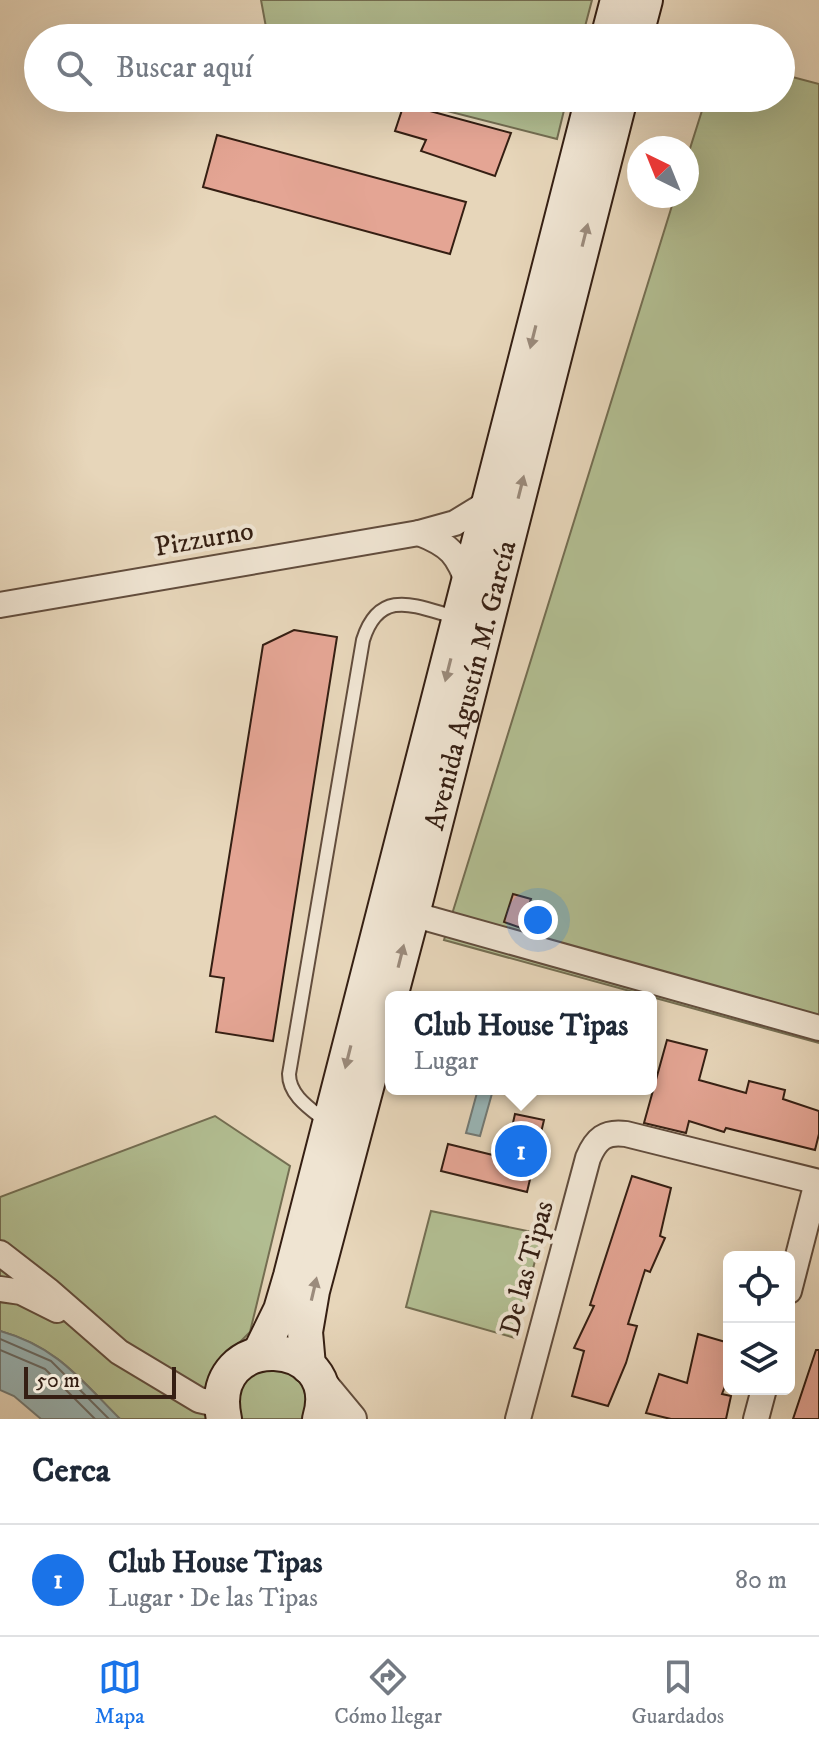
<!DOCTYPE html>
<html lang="es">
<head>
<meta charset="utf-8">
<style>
  body { margin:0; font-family:"IM FELL DW Pica",serif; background:#f2f2f3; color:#1f2937 }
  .controls { position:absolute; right:24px; bottom:24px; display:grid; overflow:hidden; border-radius:12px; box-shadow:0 8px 32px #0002 }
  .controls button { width:72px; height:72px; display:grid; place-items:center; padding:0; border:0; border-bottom:2px solid #e0e1e3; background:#fff; color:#1f2937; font:40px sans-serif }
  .compass { position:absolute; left:627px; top:136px; width:72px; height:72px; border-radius:50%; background:#fff; box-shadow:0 8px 32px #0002; rotate:317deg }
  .scale { position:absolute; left:24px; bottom:20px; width:152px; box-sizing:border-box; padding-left:8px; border:4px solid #351f13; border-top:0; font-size:22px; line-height:28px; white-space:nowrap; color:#351f13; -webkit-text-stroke:6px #efe4d2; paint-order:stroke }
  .you { position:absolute; left:538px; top:920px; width:28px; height:28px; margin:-20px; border:6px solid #fff; border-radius:50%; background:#1a73e8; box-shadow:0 0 0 12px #1a73e833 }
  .badge { display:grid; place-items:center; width:52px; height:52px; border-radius:50%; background:#1a73e8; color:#fff; font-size:26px; font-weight:700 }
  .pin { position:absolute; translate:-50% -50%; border:4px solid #fff; box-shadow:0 2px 8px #0006 }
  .popup { position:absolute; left:385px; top:991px; width:272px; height:104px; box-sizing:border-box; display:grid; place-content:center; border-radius:12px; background:#fff; filter:drop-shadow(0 2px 6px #0005); font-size:26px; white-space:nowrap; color:#747a83 }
  .popup b { font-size:30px; color:#1f2937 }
  .popup::after { content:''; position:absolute; left:50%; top:100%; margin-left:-16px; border:16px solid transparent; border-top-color:#fff }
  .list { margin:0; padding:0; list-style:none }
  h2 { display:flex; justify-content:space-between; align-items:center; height:104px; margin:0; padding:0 32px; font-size:34px }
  h2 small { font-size:26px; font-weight:400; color:#747a83 }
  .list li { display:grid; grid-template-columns:52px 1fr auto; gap:24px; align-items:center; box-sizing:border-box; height:112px; padding:0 32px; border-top:2px solid #e0e1e3 }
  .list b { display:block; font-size:30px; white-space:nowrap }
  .list p { margin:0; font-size:26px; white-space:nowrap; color:#747a83 }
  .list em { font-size:26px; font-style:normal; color:#747a83 }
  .icon { flex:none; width:44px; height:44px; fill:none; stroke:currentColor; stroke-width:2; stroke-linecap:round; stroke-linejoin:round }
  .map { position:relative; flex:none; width:819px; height:1419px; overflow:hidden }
  .search { position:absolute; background:#fff; box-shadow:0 8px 32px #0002; left:24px; right:24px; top:24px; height:88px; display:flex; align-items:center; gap:20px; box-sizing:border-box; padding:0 28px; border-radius:44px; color:#747a83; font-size:30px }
  .sheet { height:216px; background:#fff }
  nav { display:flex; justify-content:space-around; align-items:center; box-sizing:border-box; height:112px; border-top:2px solid #e0e1e3; background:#fff; font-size:22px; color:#747a83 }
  nav a { display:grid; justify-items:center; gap:4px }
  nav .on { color:#1a73e8 }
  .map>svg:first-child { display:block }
  .green { fill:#b2be92; stroke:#746e52; stroke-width:2 }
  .water { fill:#9ab7b8; stroke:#727a76; stroke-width:2 }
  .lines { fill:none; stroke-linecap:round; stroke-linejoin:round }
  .shore { stroke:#686b66; stroke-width:2 }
  .building { fill:#e4a594; stroke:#351f13; stroke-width:2 }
  .service-casing { stroke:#624d3d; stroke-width:16 }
  .minor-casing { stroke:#624d3d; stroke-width:28 }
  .tertiary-casing { stroke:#624d3d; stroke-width:34 }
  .secondary-casing { stroke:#351f13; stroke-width:38 }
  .service { stroke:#efe4d2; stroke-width:12 }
  .minor { stroke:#efe4d2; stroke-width:24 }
  .tertiary { stroke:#efe4d2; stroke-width:30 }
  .secondary { stroke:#efe4d2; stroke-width:34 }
  .oneway { fill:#9b8b7c }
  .labels { text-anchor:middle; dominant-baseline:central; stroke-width:8; stroke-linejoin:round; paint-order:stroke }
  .street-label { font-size:28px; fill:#351f13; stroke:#efe4d2 }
</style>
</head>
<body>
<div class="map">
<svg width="819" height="1419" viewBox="0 0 819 1419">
  <rect width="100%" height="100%" fill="#e7d6ba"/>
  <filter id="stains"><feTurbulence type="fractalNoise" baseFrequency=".0025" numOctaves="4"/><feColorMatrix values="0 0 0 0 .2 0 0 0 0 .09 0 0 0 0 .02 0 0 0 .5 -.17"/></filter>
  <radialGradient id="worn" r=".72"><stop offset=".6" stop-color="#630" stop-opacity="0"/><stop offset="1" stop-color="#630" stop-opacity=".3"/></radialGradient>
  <g class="green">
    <polygon points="261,0 592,0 582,38 268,38"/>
    <polygon points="781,74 819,84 819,1043 444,940 675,196 687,196 687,158 706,98 781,98"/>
    <polygon points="396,98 567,98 557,139"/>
    <path d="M215,1116L290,1166L250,1332L220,1362L209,1419H120C80,1379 57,1347 0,1331V1197Z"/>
    <polygon points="431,1211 542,1234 515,1338 406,1307"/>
    <path d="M271,1365L306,1379L311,1419H239C240,1384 239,1380 271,1365Z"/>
  </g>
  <g class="water">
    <polygon points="478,1089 493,1090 480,1136 466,1133"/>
    <path d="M0,1331C57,1347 80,1379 120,1419H41L14,1396L0,1390Z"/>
  </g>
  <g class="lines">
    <g class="shore">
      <polyline points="0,1339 51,1361 109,1419"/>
      <polyline points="0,1350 45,1369 95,1419"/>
    </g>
  </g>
  <g class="building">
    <polygon points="404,104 511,133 495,176 421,151 426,140 395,131"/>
    <polygon points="217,135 466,202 450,254 203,187"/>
    <polygon points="294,630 337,637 273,1041 216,1032 224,978 210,976 263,645"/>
    <polygon points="513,894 531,899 521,928 504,922"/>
    <polygon points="667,1040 707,1050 699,1080 746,1093 749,1081 785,1090 783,1099 819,1111 819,1134 815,1150 726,1128 724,1132 689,1121 686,1133 644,1123"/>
    <polygon points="515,1114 544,1120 527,1192 441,1171 448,1144 505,1158"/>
    <polygon points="632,1176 671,1188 660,1236 665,1238 650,1272 645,1270 628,1324 637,1326 626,1363 608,1406 572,1396 584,1351 574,1348 594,1306 590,1305"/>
    <polygon points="698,1334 729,1343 729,1376 722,1394 731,1396 726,1419 671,1419 646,1413 659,1374 687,1383"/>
    <polygon points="816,1350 819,1350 819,1419 793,1419"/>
  </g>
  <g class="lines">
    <defs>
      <path id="service" d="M327,1122C311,1109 289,1096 289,1074L363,640C380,586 417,607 458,618"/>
      <g id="minor">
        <path d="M419,533C450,545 458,554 469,586"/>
        <polyline points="0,605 419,533 455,523 491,501"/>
        <polyline points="412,914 819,1028"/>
        <polyline points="0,1253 49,1291 119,1352 199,1400 221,1405"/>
        <polyline points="0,1289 21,1292 57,1310"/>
        <polyline points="789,1291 817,1182"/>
        <path d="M518,1419L588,1158C596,1139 605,1131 626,1134L819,1182"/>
        <polyline points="756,1419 764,1389"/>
      </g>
      <polyline id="tertiary" points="317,1378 351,1419"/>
      <g id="secondary">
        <polyline points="608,38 618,0"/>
        <polyline points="635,38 645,0"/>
        <polyline points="260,1353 281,1310 291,1276 593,98"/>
        <path id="s1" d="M308,1366L305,1332L312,1291L412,914L620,98"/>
        <path d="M224,1419C204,1327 346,1335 320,1419"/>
      </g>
    </defs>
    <use href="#service" class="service-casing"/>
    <use href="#minor" class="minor-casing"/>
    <use href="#tertiary" class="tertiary-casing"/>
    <use href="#secondary" class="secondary-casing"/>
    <use href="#service" class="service"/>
    <use href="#minor" class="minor"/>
    <use href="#tertiary" class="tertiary"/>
    <use href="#secondary" class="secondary"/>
  </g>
  <defs><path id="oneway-solid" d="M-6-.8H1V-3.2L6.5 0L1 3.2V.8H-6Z" transform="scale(2)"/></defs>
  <g class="oneway">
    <use href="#oneway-solid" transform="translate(585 235) rotate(-76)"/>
    <use href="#oneway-solid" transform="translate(533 337) rotate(104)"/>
    <use href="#oneway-solid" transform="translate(521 487) rotate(-76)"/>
    <use href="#oneway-solid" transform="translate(448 670) rotate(104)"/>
    <use href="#oneway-solid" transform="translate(401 956) rotate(-76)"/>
    <use href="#oneway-solid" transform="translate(348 1057) rotate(104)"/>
    <use href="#oneway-solid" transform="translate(314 1289) rotate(-77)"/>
  </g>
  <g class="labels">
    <g class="street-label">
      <text transform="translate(204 539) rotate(-10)">Pizzurno</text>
      <text stroke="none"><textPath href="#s1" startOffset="702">Avenida Agustín M. García</textPath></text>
      <text transform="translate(527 1268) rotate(-75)">De las Tipas</text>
    </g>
  </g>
  <rect width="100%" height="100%" filter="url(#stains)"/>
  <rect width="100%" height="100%" fill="url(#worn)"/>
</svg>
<div class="controls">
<button><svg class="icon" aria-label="locate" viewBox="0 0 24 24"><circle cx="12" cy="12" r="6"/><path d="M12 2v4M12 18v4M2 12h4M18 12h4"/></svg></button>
<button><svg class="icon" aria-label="layers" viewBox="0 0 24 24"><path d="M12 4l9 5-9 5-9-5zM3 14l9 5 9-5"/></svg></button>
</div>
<svg class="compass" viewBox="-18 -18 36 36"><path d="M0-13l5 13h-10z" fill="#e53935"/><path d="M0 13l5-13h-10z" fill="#747a83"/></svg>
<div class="scale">50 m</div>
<div class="you"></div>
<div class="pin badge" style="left:521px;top:1151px">1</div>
<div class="popup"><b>Club House Tipas</b>Lugar</div>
<div class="search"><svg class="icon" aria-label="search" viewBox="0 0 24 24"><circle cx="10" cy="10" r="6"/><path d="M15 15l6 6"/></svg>Buscar aquí</div>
</div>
<section class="sheet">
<h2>Cerca<small></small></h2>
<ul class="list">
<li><span class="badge">1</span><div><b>Club House Tipas</b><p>Lugar · De las Tipas</p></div><em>80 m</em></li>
</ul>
</section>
<nav>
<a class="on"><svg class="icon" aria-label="map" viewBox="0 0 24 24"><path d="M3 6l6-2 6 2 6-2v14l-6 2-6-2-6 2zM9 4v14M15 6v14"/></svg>Mapa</a>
<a><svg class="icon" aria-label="directions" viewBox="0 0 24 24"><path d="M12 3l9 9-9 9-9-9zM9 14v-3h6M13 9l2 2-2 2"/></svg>Cómo llegar</a>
<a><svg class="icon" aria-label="saved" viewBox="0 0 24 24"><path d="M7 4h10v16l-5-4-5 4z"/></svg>Guardados</a>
</nav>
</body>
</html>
